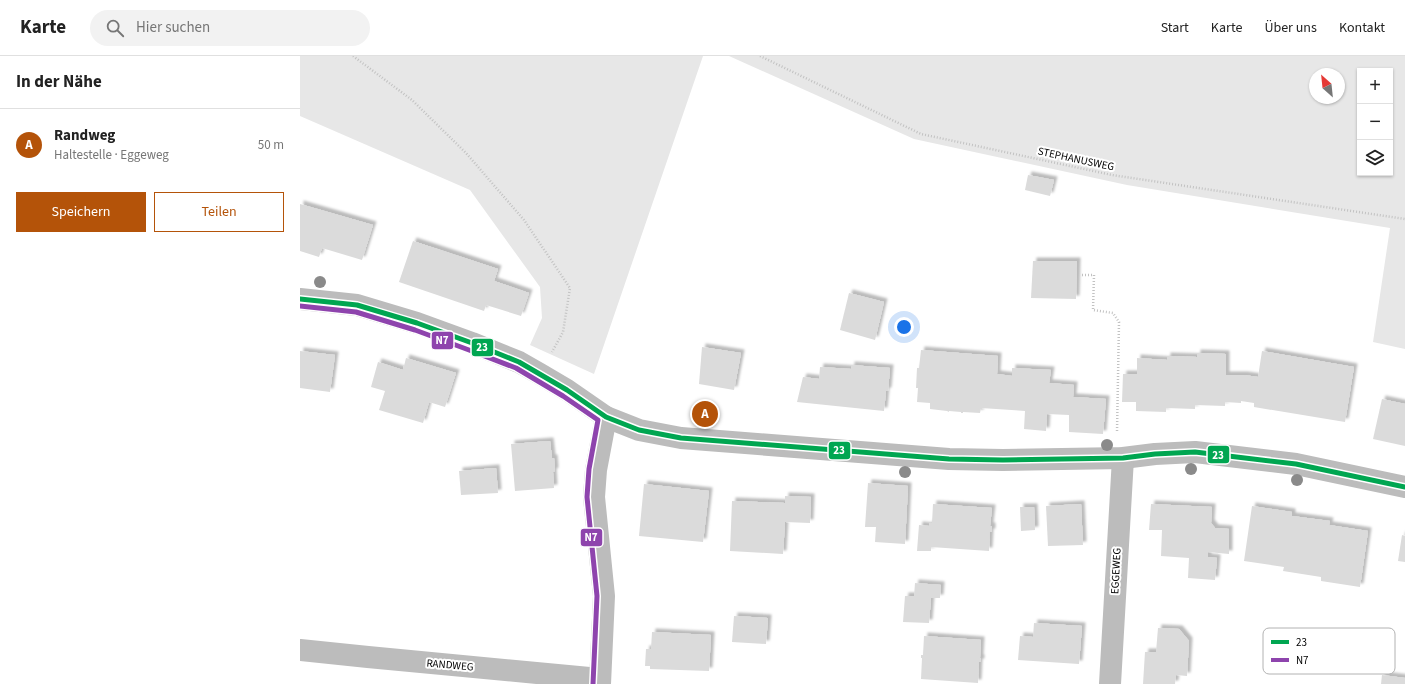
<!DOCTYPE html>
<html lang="de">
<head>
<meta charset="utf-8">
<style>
  body { margin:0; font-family:"Source Sans 3",sans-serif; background:#f2f2f2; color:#222 }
  .controls { position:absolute; right:12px; top:12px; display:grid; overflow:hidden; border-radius:0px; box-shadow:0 1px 3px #0004 }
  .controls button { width:36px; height:36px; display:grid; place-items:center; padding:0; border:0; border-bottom:1px solid #e0e0e0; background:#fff; color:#222; font:20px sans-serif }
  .compass { position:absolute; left:1009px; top:12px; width:36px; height:36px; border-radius:50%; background:#fff; box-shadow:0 1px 3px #0004; rotate:333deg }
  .you { position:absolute; left:604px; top:271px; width:14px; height:14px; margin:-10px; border:3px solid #fff; border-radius:50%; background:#1a73e8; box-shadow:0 0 0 6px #1a73e833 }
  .badge { display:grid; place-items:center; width:26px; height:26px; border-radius:50%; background:#b45309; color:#fff; font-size:13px; font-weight:700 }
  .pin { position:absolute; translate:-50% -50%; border:2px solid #fff; box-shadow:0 1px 4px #0006 }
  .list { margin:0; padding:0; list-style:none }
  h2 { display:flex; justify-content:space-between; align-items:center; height:52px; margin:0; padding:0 16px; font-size:17px }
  h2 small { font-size:13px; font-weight:400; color:#767676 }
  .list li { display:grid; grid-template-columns:26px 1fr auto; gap:12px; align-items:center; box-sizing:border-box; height:72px; padding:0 16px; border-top:1px solid #e0e0e0 }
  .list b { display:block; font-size:15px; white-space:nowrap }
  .list p { margin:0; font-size:13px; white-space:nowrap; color:#767676 }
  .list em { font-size:13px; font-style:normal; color:#767676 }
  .actions { display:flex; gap:8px; padding:12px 16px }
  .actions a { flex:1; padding:9px 0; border:1px solid #b45309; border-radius:0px; text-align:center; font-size:14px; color:#b45309 }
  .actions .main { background:#b45309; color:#fff }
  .icon { flex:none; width:22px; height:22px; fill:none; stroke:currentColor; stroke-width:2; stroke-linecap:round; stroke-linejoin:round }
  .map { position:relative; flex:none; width:1105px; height:628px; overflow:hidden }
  header { display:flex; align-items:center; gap:24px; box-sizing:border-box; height:56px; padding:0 20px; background:#fff; border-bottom:1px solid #e0e0e0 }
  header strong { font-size:19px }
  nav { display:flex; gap:22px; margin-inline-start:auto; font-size:14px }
  .search { width:280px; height:36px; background:#f2f2f2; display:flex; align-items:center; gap:10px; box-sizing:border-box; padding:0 14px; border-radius:22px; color:#767676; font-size:15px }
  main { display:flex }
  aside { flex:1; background:#fff }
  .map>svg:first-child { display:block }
  .green { fill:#e7e7e7; fill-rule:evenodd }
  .building { fill:#dbdbdb; filter:url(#shadow) }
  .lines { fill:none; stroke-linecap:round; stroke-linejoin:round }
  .path { stroke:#c2c2c2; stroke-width:2.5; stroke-dasharray:1 2; stroke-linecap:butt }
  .minor { stroke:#bcbcbc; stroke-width:22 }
  .bus-1-casing { stroke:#fff; stroke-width:8 }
  .bus-2-casing { stroke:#fff; stroke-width:8 }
  .bus-1 { stroke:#00a651; stroke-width:5 }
  .bus-2 { stroke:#8e44ad; stroke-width:5 }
  .tree { fill:#8a8a8a }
  .labels { text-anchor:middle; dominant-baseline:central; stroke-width:4; stroke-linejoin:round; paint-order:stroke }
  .street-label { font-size:11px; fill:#000; stroke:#fff }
  .key { fill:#fff; stroke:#b2b2b2; stroke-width:1 }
  .key-label { font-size:11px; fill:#000 }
  .line-badge { stroke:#fff; stroke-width:1.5 }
  .badge-label { font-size:11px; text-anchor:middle; font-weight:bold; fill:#fff }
</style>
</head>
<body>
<header>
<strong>Karte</strong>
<div class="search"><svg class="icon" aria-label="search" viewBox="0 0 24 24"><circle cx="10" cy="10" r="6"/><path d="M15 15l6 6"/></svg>Hier suchen</div>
<nav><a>Start</a><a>Karte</a><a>Über uns</a><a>Kontakt</a></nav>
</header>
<main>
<aside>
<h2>In der Nähe<small></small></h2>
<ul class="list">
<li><span class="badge">A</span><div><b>Randweg</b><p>Haltestelle · Eggeweg</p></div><em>50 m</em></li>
</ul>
<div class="actions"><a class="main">Speichern</a><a>Teilen</a></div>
</aside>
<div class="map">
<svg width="1105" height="628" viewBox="0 0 1105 628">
  <defs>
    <filter id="shadow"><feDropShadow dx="3.5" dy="-3.5" stdDeviation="1" flood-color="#0004"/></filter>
  </defs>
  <rect width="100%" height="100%" fill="#fff"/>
  <g class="green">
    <polygon points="0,0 403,0 294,318 230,289 242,262 240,231 170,134 0,60"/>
    <path d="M429,0H1105V293L1073,286L1090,172L827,129L614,83ZM1060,15H1090V117H1060ZM1015,18H1039V42H1015Z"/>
  </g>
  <g class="building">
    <polygon points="728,119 754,124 750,140 725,134"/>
    <polygon points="0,148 73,169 62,204 22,192 19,201 0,195"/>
    <polygon points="113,185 198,213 194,225 229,237 221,260 186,249 184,255 99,226"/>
    <polygon points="733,205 777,205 776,243 731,242"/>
    <polygon points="549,237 584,246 575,284 540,274"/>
    <polygon points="402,291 441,297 434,334 399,328"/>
    <polygon points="621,294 698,300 697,318 712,320 712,312 751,314 749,327 774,329 773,341 806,343 803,378 769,376 769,359 747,358 746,375 724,373 725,355 681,352 680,357 663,356 663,357 661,357 661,356 649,355 649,356 647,355 630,353 630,347 617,346 618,332 616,332 617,312 619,312"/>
    <polygon points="0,295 35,299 30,336 0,332"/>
    <polygon points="962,295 1054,311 1045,366 954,351 954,347 941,345 941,347 925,346 925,350 895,349 895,353 866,352 866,356 836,355 836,346 822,346 823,318 837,318 837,302 867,304 867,300 897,301 897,297 926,298 926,319 944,319 958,321"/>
    <polygon points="106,302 156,317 145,351 129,346 123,367 79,354 85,335 71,331 78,306 103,314"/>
    <polygon points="551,309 590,312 588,335 586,335 584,355 497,346 503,321 519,323 520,311 551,313"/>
    <polygon points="1082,343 1105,348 1105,390 1073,383"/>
    <polygon points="250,385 252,402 254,402 255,415 253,416 254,432 215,435 211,388"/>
    <polygon points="196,412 198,437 161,439 159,415"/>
    <polygon points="568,427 608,430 605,488 575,486 576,471 565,471"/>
    <polygon points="344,428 409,435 403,486 339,480"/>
    <polygon points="485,440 511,441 510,467 485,466 483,498 430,495 432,445 485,447"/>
    <polygon points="633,448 692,452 690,470 692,470 692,476 690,476 689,495 631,491 631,495 617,495 619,469 629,470 630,467 632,467"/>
    <polygon points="781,448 783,489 748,490 746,450"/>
    <polygon points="851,448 912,451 911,467 915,472 929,473 929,498 908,496 908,501 917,502 915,524 888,522 889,502 861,500 862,474 849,474"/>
    <polygon points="952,450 992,456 992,460 1030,465 1029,469 1068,475 1060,531 1021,525 1021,521 983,515 984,511 944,505"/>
    <polygon points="720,451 734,451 735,474 721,475"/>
    <polygon points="1102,479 1105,480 1105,506 1098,505"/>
    <polygon points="615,527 641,529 640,542 631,542 629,567 603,566 605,540 614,540"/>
    <polygon points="434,560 468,562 466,588 432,586"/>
    <polygon points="734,567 782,570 779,608 718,604 720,580 733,581"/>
    <polygon points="858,572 879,573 889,585 887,620 876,619 875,628 843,628 845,596 856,596"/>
    <polygon points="352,576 411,579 409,615 350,613 350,610 345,610 346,593 351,593"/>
    <polygon points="624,580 681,584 680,602 681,602 681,606 679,606 678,627 621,623 622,602 621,602 621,599 623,599"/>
    <polygon points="1082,619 1105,622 1105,628 1081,628"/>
  </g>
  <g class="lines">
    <g class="path">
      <polyline points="53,0 112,44 166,97 224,164 270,232 263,276 252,296"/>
      <polyline points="460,0 621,78 812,119 1105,163"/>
      <polyline points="782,219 794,219 793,254 813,257 819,266 817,376"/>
    </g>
    <g class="minor">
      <polyline points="0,243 57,249 117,267 172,287 219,306 240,318 267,334 306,361 339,374 381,382 649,403 703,404 823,402 855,398 895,396 996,408 1105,431"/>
      <polyline points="0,594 68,601 300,623"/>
      <polyline points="300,628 304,540 294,441 296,414 306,361"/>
      <polyline points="810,628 823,402"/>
    </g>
    <defs>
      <polyline id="bus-1" points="0,243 57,249 117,267 172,287 219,306 267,334 306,361 339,374 381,382 649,403 703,404 823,402 855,398 895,396 996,408 1105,431"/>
      <polyline id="bus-2" points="0,250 56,256 115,274 169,294 216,312 263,340 298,364 289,413 287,441 297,540 293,628"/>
    </defs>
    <use href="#bus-1" class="bus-1-casing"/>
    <use href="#bus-2" class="bus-2-casing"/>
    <use href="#bus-1" class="bus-1"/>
    <use href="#bus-2" class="bus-2"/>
  </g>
  <g class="tree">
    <circle cx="20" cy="226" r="6"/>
    <circle cx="807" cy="389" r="6"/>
    <circle cx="891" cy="413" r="6"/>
    <circle cx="605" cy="416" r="6"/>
    <circle cx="997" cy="424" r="6"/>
  </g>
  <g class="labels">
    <g class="street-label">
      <text transform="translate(776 103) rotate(12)">STEPHANUSWEG</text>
      <text transform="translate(816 515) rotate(-87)">EGGEWEG</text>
      <text transform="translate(150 609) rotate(5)">RANDWEG</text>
    </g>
  </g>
  <rect x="963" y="572" width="132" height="46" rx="6" class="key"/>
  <rect x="971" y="584" width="18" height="4" fill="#00a651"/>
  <rect x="971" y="602" width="18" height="4" fill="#8e44ad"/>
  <g class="key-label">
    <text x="996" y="590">23</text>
    <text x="996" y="608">N7</text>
  </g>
  <g class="line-badge">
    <rect x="131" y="275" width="23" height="19" rx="4" fill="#8e44ad"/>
    <rect x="171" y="282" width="23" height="19" rx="4" fill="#00a651"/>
    <rect x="528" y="385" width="23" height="19" rx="4" fill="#00a651"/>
    <rect x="907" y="389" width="23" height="19" rx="4" fill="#00a651"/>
    <rect x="280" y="472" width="23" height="19" rx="4" fill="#8e44ad"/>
  </g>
  <g class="badge-label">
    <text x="142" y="288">N7</text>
    <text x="182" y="295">23</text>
    <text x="539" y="398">23</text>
    <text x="918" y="403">23</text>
    <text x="291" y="485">N7</text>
  </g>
</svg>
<div class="controls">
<button>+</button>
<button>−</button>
<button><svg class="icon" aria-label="layers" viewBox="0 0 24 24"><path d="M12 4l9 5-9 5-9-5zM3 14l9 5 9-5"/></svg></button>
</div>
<svg class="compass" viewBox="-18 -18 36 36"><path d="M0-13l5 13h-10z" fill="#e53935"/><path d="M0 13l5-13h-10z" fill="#767676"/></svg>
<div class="you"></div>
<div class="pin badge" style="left:405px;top:358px">A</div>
</div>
</main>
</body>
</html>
